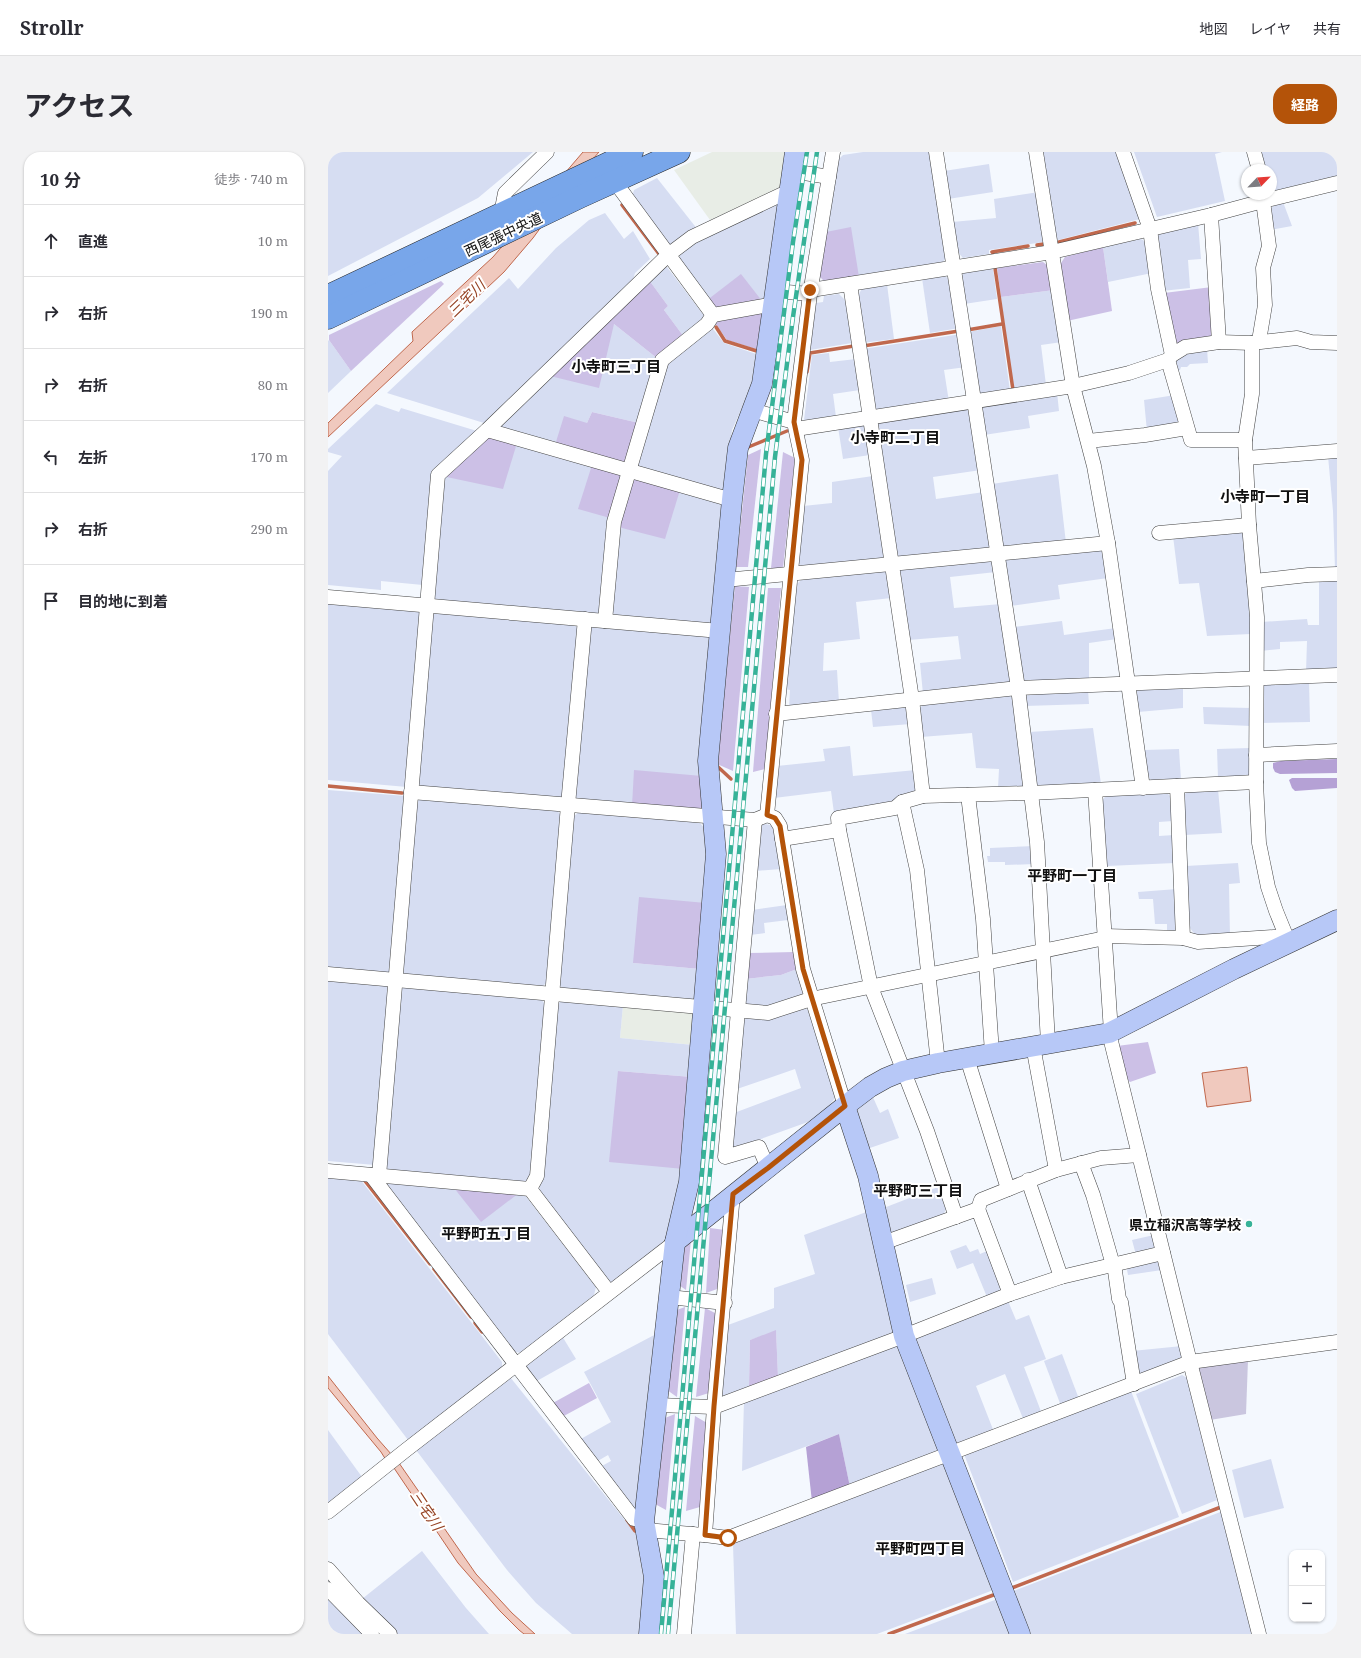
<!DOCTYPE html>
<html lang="ja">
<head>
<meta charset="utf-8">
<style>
  body { margin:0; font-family:"Noto Serif","Noto Sans JP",serif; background:#f2f2f3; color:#2b2b33 }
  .controls { position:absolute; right:12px; bottom:12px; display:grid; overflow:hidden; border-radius:8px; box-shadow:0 1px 3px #0004 }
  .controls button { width:36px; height:36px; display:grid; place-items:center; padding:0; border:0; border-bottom:1px solid #e1e1e2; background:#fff; color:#2b2b33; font:20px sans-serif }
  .compass { position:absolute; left:913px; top:12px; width:36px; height:36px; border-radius:50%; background:#fff; box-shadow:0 1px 3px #0004; rotate:65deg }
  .stop { position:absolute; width:12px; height:12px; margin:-9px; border:3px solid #b45309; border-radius:50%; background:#fff }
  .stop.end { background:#b45309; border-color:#fff; box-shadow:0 1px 4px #0008 }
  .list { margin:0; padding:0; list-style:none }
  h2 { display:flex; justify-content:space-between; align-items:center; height:52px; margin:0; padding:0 16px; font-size:17px }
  h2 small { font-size:13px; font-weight:400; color:#7c7c81 }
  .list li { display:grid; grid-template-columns:26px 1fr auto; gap:12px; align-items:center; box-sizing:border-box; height:72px; padding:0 16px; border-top:1px solid #e1e1e2 }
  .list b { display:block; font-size:15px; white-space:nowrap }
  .list em { font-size:13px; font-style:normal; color:#7c7c81 }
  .icon { flex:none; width:22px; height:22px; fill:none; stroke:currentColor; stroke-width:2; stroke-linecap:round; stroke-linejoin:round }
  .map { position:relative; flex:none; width:1009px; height:1482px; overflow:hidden; border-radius:16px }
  header { display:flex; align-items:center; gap:24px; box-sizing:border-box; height:56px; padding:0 20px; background:#fff; border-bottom:1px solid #e1e1e2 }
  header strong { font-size:19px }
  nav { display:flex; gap:22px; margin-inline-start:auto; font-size:14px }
  .intro { display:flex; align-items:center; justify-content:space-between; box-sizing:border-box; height:96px; padding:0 24px }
  h1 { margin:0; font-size:28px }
  .button { padding:10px 18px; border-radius:16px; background:#b45309; color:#fff; font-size:14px; font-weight:700 }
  main { display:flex; gap:24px; padding:0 24px }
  aside { flex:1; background:#fff; border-radius:16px; box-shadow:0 1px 3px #0004 }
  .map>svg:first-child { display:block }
  .industrial { fill:#e8ede6 }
  .farmland { fill:#d6ddf2 }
  .green { fill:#ccc0e6 }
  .forest { fill:#b5a1d5 }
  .cemetery { fill:#cac6df }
  .water { fill:#f0c9be; stroke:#c0684d }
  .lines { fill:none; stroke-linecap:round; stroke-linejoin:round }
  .stream { stroke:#c0684d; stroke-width:3.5 }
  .street-casing { stroke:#434343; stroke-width:15 }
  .secondary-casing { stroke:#323232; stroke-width:21 }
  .primary-casing { stroke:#212121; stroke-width:23 }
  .street { stroke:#fff; stroke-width:14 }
  .secondary { stroke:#b7c8f7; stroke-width:20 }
  .primary { stroke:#78a6ea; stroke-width:22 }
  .rail-casing { stroke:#36b298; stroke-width:4.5 }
  .rail { stroke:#fff; stroke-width:3; stroke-dasharray:9; stroke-linecap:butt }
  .route { stroke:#b45309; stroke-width:5 }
  .poi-dot { fill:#36b298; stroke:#fff; stroke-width:1.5 }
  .labels { text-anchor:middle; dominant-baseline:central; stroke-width:4; stroke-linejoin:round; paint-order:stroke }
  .street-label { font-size:14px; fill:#101010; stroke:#fff }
  .poi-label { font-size:14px; font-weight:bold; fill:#101010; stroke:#fff; text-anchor:end }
  .water-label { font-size:15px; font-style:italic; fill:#964425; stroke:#fff }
  .neighbourhood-label { font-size:15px; font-weight:bold; fill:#101010; stroke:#fff }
</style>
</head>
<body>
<header>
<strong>Strollr</strong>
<nav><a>地図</a><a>レイヤ</a><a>共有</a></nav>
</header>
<div class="intro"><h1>アクセス</h1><a class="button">経路</a></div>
<main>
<aside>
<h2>10 分<small>徒歩 · 740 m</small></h2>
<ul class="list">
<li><svg class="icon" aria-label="ahead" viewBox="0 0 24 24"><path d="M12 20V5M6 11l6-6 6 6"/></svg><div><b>直進</b></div><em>10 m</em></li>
<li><svg class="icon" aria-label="right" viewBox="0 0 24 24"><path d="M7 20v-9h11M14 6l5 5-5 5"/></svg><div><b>右折</b></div><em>190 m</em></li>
<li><svg class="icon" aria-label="right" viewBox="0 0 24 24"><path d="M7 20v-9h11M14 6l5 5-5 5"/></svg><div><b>右折</b></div><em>80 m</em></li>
<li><svg class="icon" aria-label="left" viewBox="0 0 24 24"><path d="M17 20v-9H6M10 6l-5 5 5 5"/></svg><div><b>左折</b></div><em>170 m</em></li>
<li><svg class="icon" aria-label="right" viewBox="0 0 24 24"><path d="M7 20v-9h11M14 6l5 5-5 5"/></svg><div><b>右折</b></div><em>290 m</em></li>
<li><svg class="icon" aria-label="arrive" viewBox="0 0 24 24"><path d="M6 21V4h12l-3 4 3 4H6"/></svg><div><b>目的地に到着</b></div></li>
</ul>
</aside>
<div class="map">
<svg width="1009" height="1482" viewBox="0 0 1009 1482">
  <rect width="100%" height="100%" fill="#f4f8fe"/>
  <g class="industrial">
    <polygon points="384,0 460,0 456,29 450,37 382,68 346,18"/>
    <polygon points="295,853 364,859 369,865 366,893 292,886"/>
  </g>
  <g class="farmland">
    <polygon points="0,0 205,0 150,46 0,124"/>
    <polygon points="535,0 604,0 620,103 614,111 531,125 498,80 508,10 515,3"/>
    <polygon points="713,0 790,0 812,67 730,88 727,85"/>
    <polygon points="806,0 894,0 887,2 897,49 829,65"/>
    <polygon points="932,0 1009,0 1009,24 946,39 943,36 943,18 937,18"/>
    <polygon points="661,12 665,40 620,47 616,19"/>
    <polygon points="329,26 370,78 340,95 304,45 306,38"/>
    <polygon points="711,40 716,90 661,98 661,102 635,106 628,98 624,70 668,66 666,47"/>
    <polygon points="448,49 452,53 440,139 434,149 378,149 351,112 352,101 367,89"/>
    <polygon points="955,50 964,74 942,78 939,62 946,53"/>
    <polygon points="277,61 296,87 305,79 322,107 307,121 304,131 156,271 59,241 181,126 190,137 228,96 261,68"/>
    <polygon points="870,71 873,107 860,108 862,136 834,139 827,91 832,79"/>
    <polygon points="813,87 821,92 824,121 780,130 775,95"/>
    <polygon points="335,115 339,115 377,165 356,185 336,158 340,154 321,128"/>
    <polygon points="665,116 669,147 636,152 632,127 637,119"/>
    <polygon points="615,123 624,129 631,176 602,181 594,126"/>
    <polygon points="559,132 566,187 534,191 529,145 535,135"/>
    <polygon points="726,138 734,190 713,193 718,233 685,237 673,145"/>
    <polygon points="511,142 518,149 524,191 482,198 488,151 495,150 496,144"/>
    <polygon points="286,172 330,207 311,271 264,260 259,271 227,293 173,277 172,273 222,224"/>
    <polygon points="382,173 396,191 428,202 423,236 404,278 397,338 395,342 311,318 308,312 338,210"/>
    <polygon points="673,174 682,239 655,243 650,240 640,180"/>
    <polygon points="633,182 638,215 616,218 621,250 550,261 544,255 535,197"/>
    <polygon points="1,188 23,219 0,241 0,189"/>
    <polygon points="879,196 880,211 862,212 859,215 853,215 852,218 847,219 844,208 859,198"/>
    <polygon points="501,201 502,210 528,207 532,238 505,242 508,265 476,268 484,203"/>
    <polygon points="729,240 731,259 700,264 702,276 656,283 653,255"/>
    <polygon points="847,243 855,271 819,280 816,248"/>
    <polygon points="48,252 71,260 73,256 149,279 104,320 95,433 53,429 53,438 0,433 0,319 14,304 0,300 0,297"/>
    <polygon points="639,255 645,258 653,318 605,325 608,347 656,340 664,394 661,399 572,407 566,403 546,274 551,268"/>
    <polygon points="533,271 538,275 542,303 515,307 510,275"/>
    <polygon points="189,291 264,313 282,366 273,459 267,463 108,450 105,444 114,324"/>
    <polygon points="1009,303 1009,417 1007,417 1005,359 1000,304"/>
    <polygon points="730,322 738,391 678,397 674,393 664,332"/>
    <polygon points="545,324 557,403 553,408 475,416 469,409 475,354 504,351 504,330"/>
    <polygon points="352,338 395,349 386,466 380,472 288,465 284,459 290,375"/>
    <polygon points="912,378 917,384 924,464 923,482 879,484 871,431 851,432 845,384"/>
    <polygon points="771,397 776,403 780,426 730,433 732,447 682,454 676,410 680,406"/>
    <polygon points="661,408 667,413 668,420 622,425 626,456 673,452 685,526 681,532 595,542 592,511 633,507 630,484 580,488 569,423 573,416"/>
    <polygon points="555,418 561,423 563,446 528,450 532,487 496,491 495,519 509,518 511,551 461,556 462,538 456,537 468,433 476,425"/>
    <polygon points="1009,427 1009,519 978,520 979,489 952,490 952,497 932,499 933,470 979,467 980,473 991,473 991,428"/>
    <polygon points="0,449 88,456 94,464 79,635 0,628"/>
    <polygon points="107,460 247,472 250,478 236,643 230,647 94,635 88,629 102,465"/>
    <polygon points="734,469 736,483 788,476 789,487 761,491 761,530 700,532 694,528 686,475"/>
    <polygon points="266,473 380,482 385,489 374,624 304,654 251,649 246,643 261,479"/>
    <polygon points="981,529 982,570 932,571 931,537 937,530"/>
    <polygon points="855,534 855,556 810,560 808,540 810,535"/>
    <polygon points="760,538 761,552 697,554 697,546 702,541"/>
    <polygon points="681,543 687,549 696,632 691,637 670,636 671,617 648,616 644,581 593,585 591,558 595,552"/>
    <polygon points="575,554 582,560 583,572 545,575 543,558"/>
    <polygon points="875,555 924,556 923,574 876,572"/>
    <polygon points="765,576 773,632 712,636 707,631 701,580"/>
    <polygon points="522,594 525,624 588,618 589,635 585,641 568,650 506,661 503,639 446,646 449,614 497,609 495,597"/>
    <polygon points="922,596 923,620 920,624 890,626 889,597"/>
    <polygon points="851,597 853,628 825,629 818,624 816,598"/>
    <polygon points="890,637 894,681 857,683 855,644 860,639"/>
    <polygon points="0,638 78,644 62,819 57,823 0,818"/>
    <polygon points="838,640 843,645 845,669 831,670 831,684 846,683 847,711 779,714 774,649 779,642"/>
    <polygon points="92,647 229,658 234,665 220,830 213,835 74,823 86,652"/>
    <polygon points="252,659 372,671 378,678 378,751 305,811 372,817 370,843 364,849 235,837 230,831 244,666"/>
    <polygon points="432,671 442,673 447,676 453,717 428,719"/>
    <polygon points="707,694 707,712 677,713 677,710 660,710 659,704 662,704 662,696"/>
    <polygon points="910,711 912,731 901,732 902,785 868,784 862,776 858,714"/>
    <polygon points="849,737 851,772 846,779 839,779 839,772 827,772 825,747 811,747 810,740"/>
    <polygon points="459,753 460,768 436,771 437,781 422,783 424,758"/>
    <polygon points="469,817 475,840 473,845 439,855 420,854 416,847 417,827 453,823"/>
    <polygon points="0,826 57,831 62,839 47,1013 0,1009"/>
    <polygon points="77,834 213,847 217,852 202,1025 197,1030 62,1019 56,1013 71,840"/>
    <polygon points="235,848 295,853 292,886 366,893 364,925 290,919 356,1017 338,1089 284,1130 277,1129 211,1043 228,853"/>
    <polygon points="475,856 480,858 508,945 491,966 408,996 404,994 406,961 473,936 467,917 409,937 415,869 421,864"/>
    <polygon points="544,943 552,961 560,957 571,986 536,998 527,956"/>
    <polygon points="0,1024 32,1027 174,1210 174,1217 80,1288 0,1182"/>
    <polygon points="60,1030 196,1042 268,1135 266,1143 193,1201 184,1199 57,1035"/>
    <polygon points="610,1035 618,1057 615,1064 563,1081 557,1078 553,1057"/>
    <polygon points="541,1059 568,1181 450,1225 448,1179 422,1188 421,1235 397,1245 392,1240 400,1173 446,1156 446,1136 487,1122 476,1083"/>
    <polygon points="826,1083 829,1096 808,1103 804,1088"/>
    <polygon points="638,1093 642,1100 650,1097 652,1102 659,1099 673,1134 670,1141 659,1145 645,1111 629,1117 622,1099"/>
    <polygon points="828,1105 834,1118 800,1123 798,1112"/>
    <polygon points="604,1126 608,1142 582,1150 578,1133"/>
    <polygon points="680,1149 688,1168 701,1163 718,1207 696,1215 714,1262 696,1269 677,1222 648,1234 666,1280 630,1294 587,1186"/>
    <polygon points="330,1181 311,1357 306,1359 272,1315 283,1309 280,1303 268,1310 251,1288 283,1270 256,1220"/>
    <polygon points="234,1184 248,1207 207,1230 198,1218 200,1211"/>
    <polygon points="568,1193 574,1196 613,1296 610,1302 522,1335 511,1282 414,1319 416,1249"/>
    <polygon points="854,1194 856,1202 853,1210 811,1225 804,1199"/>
    <polygon points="734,1202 751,1247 733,1254 716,1209"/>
    <polygon points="854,1223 859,1226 889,1348 854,1362 808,1242"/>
    <polygon points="182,1225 308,1382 318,1427 313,1482 244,1482 208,1451 179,1418 88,1298"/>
    <polygon points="803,1239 851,1365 685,1430 636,1302"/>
    <polygon points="0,1278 34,1325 0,1352"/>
    <polygon points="943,1307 956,1356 916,1366 904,1318"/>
    <polygon points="613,1311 620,1314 668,1437 549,1482 408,1482 405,1393 406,1389"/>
    <polygon points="895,1359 926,1482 700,1482 683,1440"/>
    <polygon points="94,1399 138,1456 161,1482 70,1482 34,1447"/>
    <polygon points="0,1440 40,1482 0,1482"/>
    <polygon points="672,1446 686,1482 577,1482"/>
  </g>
  <g class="green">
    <polygon points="523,75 531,125 498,131 491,124 498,80"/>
    <polygon points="775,95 784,159 739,169 731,114 737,105"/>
    <polygon points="715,110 723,116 726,138 673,145 669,116"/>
    <polygon points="413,122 434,149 395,158 380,152 378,149"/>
    <polygon points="321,128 340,154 336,158 356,185 330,207 286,172 271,236 222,224"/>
    <polygon points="113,129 116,132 23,219 1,188 1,183"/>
    <polygon points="884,135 888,185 847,196 836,141"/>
    <polygon points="438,160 434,199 399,188 386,170"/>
    <polygon points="264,260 311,271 299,311 227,293 236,264 259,271"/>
    <polygon points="166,285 189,291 175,337 114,324 157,286"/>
    <polygon points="433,297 420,415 408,415 420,303"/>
    <polygon points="455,300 467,306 455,416 443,416"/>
    <polygon points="264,313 292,322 295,328 282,366 250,357"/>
    <polygon points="310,326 352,338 337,387 290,375 303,329"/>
    <polygon points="407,434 421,435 405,619 389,612"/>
    <polygon points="440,436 453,436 437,617 425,620"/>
    <polygon points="306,618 374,624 376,654 370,659 304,654"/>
    <polygon points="311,745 378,751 372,817 305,811"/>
    <polygon points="466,800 469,817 453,823 417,827 420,801"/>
    <polygon points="820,890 828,921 802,930 798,926 789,894"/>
    <polygon points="290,919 364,925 356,1017 281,1010"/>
    <polygon points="126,1036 191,1041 153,1070"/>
    <polygon points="382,1076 397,1078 392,1136 378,1141"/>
    <polygon points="363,1088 358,1138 348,1131 352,1096"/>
    <polygon points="357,1155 349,1245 339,1238 346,1159"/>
    <polygon points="377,1156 389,1162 381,1241 368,1245"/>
    <polygon points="448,1178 450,1225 421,1235 422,1188"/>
    <polygon points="261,1231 269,1246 234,1265 223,1252"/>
    <polygon points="347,1262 338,1358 327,1352 337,1266"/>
    <polygon points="367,1264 379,1271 372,1355 358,1359"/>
  </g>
  <g class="forest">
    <polygon points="1009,607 1009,621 952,622 947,620 945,616 945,611 953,609"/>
    <polygon points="964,626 1009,626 1009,636 967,639 964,636 961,628"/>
    <polygon points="511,1282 522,1335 484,1350 478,1295"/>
  </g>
  <polygon class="cemetery" points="920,1208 918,1262 882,1268 869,1218 874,1212"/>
  <g class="water">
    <polygon points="255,0 271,0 252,22 205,86 176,120 0,285 0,271 85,189 84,180 165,105"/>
    <polygon points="919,915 923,949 879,955 874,921"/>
    <polygon points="0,1224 49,1286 71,1311 148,1422 184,1461 207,1482 196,1482 191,1478 172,1459 130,1411 66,1316 58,1308 53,1300 0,1236"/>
  </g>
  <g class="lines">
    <g class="stream">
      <polyline points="294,53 331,102"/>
      <polyline points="731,90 807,71"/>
      <polyline points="709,93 716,92"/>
      <polyline points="665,101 664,100 700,94"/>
      <polyline points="667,116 685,238"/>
      <polyline points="388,175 397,189 432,200"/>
      <polyline points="639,178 674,172"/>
      <polyline points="535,194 631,179"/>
      <polyline points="479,220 482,201 526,194"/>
      <polyline points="418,296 459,279"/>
      <polyline points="388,613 403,627"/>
      <polyline points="0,634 74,641"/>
      <polyline points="37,1029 102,1112"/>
      <polyline points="106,1117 143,1165"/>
      <polyline points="147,1171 154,1180"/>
      <polyline points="299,1368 307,1379"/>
      <polyline points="681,1437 893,1355"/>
      <polyline points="561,1482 668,1442"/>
    </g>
    <defs>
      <g id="street">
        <polyline points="608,0 690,536 709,690 720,891"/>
        <polyline points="708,0 745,234 766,314 780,391 815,636"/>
        <polyline points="795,0 822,77 830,137 844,203"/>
        <polyline points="926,0 931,18"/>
        <polyline points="464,19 501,25"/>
        <polyline points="287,30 385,163 446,152"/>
        <polyline points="173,62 177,41 219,0"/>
        <polyline points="883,63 891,190"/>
        <polyline points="522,132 584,547 595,644"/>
        <polyline points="483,138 724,100 883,63 935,49 1009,31"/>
        <polyline points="447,139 482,142"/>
        <polyline points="931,189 937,153 935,116 941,94 935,49"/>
        <polyline points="924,191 924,242 917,288 921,373 929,465 928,630 931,691 940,735 948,759 961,791"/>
        <polyline points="840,208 863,288 917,288"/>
        <polyline points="424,258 466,270"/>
        <polyline points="468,277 745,234 801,221 840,208 844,203 857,195 891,190 924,191 969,186 983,190 1009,191"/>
        <polyline points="159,278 404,348"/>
        <polyline points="760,289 817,283 859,276"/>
        <polyline points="918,306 1009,299"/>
        <polyline points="831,381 921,373"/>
        <polyline points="397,428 780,391"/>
        <polyline points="926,429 980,423 1009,422"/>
        <polyline points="0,445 392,479"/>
        <polyline points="277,469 286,370 334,208 379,172 385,163"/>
        <polyline points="448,562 690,536 1009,523"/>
        <polyline points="928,603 1009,599"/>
        <polyline points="849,634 855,786"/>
        <polyline points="767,638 783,880"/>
        <polyline points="83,640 427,668 439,663 447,666 452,674 475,817 517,954"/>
        <polyline points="640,643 655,767 664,901"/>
        <polyline points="574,650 589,718 610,911"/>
        <polyline points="439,663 474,308 466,270 482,142 505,0"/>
        <polyline points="427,668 397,1005 431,995 440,1016"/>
        <polyline points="454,687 511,678"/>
        <polyline points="777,784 855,786 870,790 959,784"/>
        <polyline points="0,822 440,861 483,847 777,786"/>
        <polyline points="781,881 862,1210 931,1482"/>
        <polyline points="705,894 728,1018"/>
        <polyline points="639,906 680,1037"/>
        <polyline points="753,1011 765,1043 785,1113"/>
        <polyline points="0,1019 202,1037 281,1140"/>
        <polyline points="43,1023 306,1367 316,1369"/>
        <polyline points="51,1024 110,323 159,278 340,103 364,85 461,39"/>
        <polyline points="700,1028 733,1125"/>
        <polyline points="202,1037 209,1024 240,653 257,467"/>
        <polyline points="405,1042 386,1255 377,1383 400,1386 862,1210 1009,1190"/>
        <polyline points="650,1057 653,1048 728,1018 773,1006 811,1003"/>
        <polyline points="628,1065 599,979 543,835 511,678 510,666 567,656 574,650 595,644 702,641 928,630"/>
        <polyline points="555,1091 650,1057 682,1142"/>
        <polyline points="786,1112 791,1147 793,1150 806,1232"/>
        <polyline points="341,1145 397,1151"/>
        <polyline points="329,1253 386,1255 576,1184 682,1142 733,1125 835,1101"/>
        <polyline points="0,1360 78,1298 347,1090"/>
        <polyline points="318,1378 375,1383"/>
        <polyline points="0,1417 30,1451 62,1482"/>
        <polyline points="0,1437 44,1482"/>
        <polyline points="356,1482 365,1382"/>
      </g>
      <g id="secondary">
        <polyline points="517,954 540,1024 576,1184 692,1482"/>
        <polyline points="347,1090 517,954 542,935 558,926 575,919 610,911 781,881 906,817 1009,768"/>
        <polyline points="321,1482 326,1425 316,1369 347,1090 361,1030 388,702 380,609 404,348 410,296 434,232 467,0"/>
      </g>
      <g id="primary">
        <polyline points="0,144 304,0"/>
        <polyline points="0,166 252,45 351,0"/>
      </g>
    </defs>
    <use href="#street" class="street-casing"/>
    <use href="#secondary" class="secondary-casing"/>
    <use href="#primary" class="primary-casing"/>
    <use href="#street" class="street"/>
    <use href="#secondary" class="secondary"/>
    <use href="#primary" class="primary"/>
    <defs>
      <g id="rail">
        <polyline points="333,1482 438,302 465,90 479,0"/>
        <polyline points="340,1482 447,305 465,165 489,0"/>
      </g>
    </defs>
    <use href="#rail" class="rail-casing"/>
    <use href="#rail" class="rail"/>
  </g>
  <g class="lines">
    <polyline class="route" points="400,1386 377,1383 386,1254 405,1042 440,1016 517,954 475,817 452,674 447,666 439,663 474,308 466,270 482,138"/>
  </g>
  <circle class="poi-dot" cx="921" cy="1072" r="4"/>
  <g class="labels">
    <g class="street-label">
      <text transform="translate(175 82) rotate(-25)">西尾張中央道</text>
    </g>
    <g class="poi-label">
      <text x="913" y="1072">県立稲沢高等学校</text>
    </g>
    <g class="water-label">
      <text transform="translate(138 146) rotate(-44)">三宅川</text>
      <text transform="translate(99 1358) rotate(56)">三宅川</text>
    </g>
    <g class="neighbourhood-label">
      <text x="288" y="214">小寺町三丁目</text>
      <text x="567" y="285">小寺町二丁目</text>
      <text x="937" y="344">小寺町一丁目</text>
      <text x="744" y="723">平野町一丁目</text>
      <text x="590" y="1038">平野町三丁目</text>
      <text x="158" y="1081">平野町五丁目</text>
      <text x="592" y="1396">平野町四丁目</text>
    </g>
  </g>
</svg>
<div class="controls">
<button>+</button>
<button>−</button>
</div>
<svg class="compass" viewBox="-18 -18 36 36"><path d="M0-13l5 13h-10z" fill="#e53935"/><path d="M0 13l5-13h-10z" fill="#7c7c81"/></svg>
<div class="stop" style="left:400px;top:1386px"></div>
<div class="stop end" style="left:482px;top:138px"></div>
</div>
</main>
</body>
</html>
